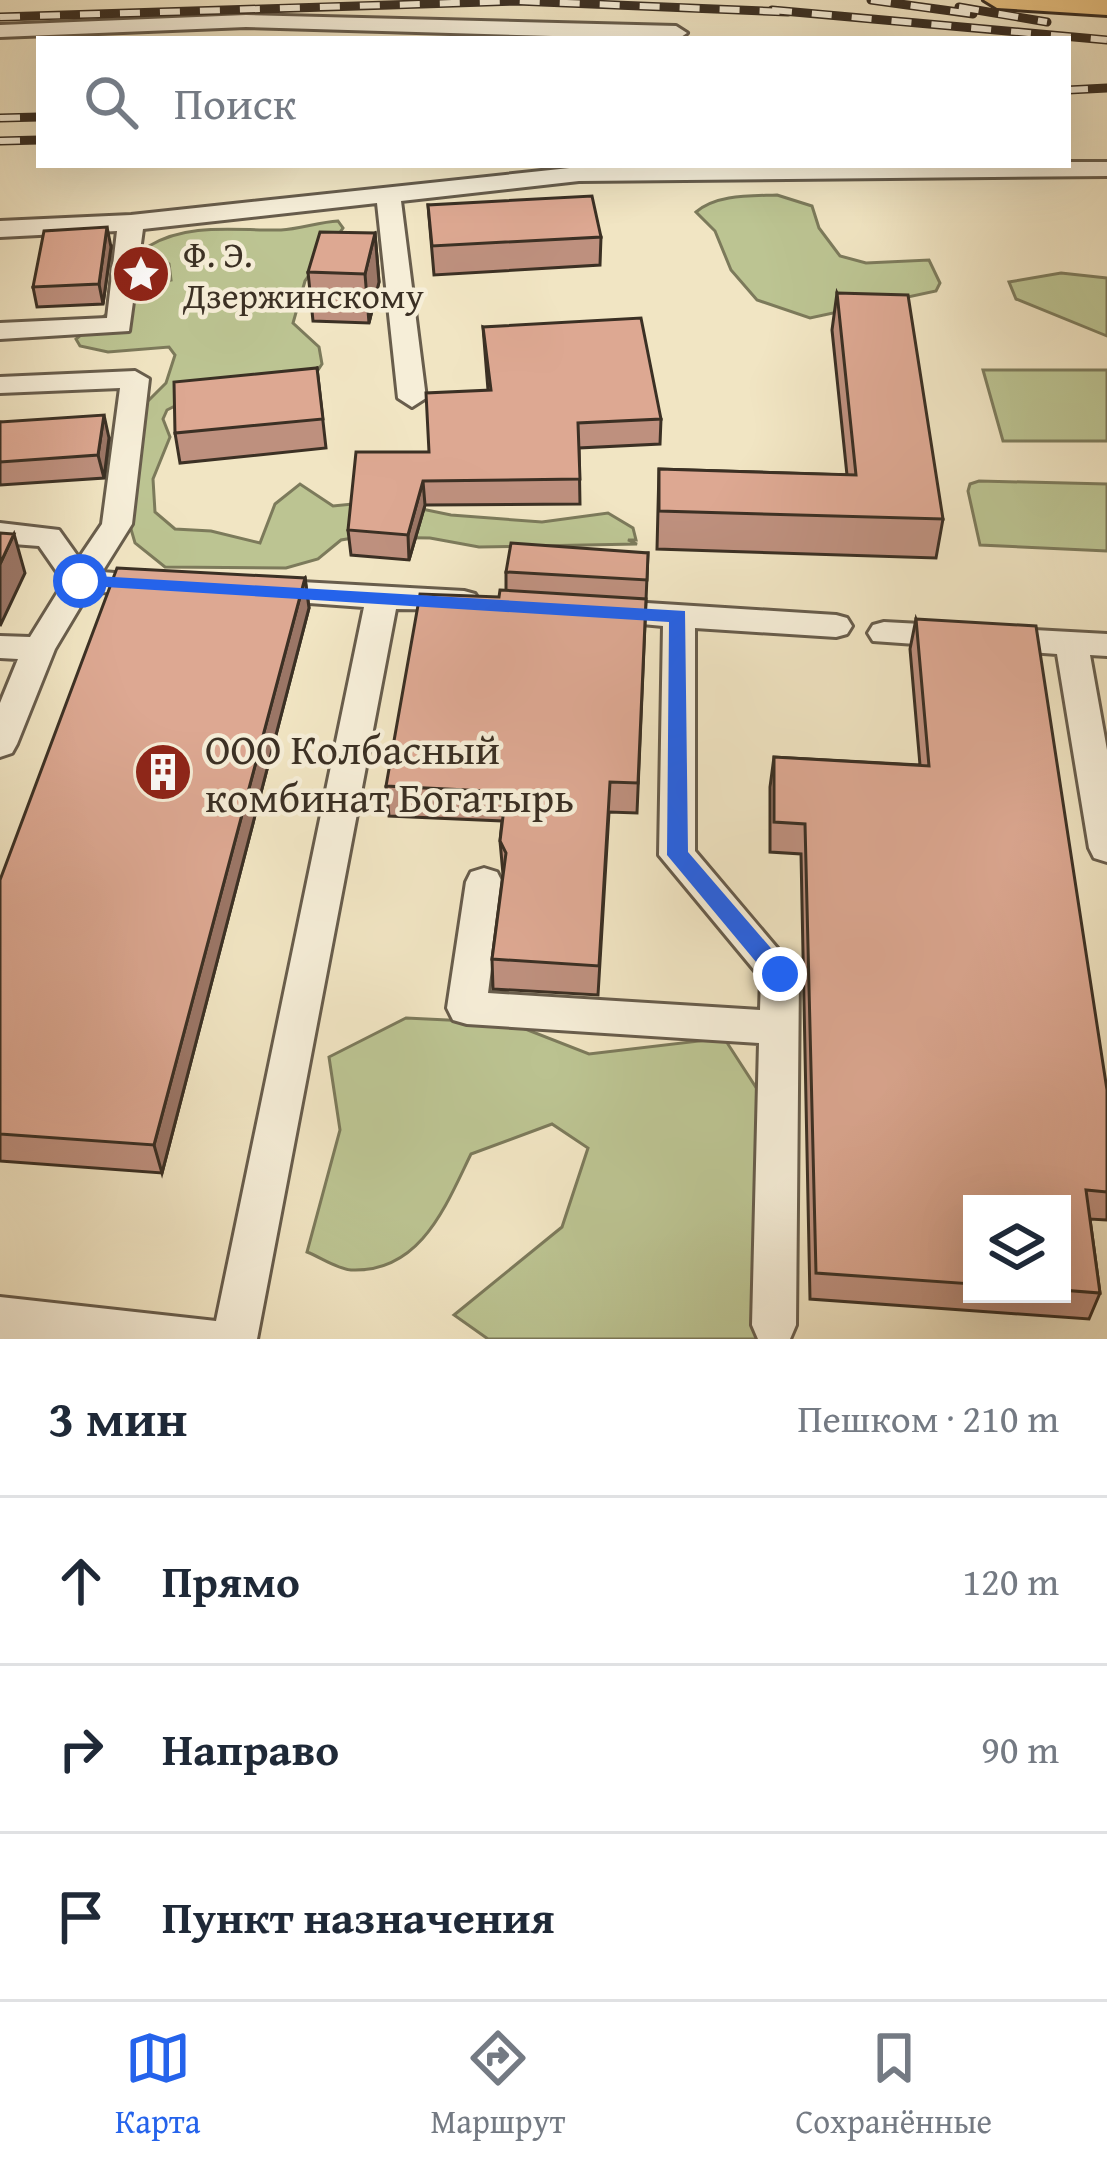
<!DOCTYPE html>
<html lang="ru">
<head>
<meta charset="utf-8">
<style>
  body { margin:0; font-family:"Gentium Book Plus",serif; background:#f2f2f3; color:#1f2937 }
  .controls { position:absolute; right:36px; bottom:36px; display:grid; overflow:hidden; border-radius:0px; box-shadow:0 12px 48px #0002 }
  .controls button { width:108px; height:108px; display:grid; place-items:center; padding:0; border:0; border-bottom:3px solid #e0e1e3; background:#fff; color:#1f2937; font:60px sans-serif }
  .stop { position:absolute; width:36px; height:36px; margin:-27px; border:9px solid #2563eb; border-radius:50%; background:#fff }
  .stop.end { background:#2563eb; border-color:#fff; box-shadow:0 3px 12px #0008 }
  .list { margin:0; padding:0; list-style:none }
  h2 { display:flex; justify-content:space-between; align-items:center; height:156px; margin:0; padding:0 48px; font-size:51px }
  h2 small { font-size:39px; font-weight:400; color:#747a83 }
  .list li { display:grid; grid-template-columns:78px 1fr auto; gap:36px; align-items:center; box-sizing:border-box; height:168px; padding:0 48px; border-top:3px solid #e0e1e3 }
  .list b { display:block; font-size:45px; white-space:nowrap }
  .list em { font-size:39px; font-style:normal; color:#747a83 }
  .icon { flex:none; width:66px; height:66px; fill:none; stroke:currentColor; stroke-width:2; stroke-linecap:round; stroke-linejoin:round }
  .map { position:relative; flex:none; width:1107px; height:1339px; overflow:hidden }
  .search { position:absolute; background:#fff; box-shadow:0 12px 48px #0002; left:36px; right:36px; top:36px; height:132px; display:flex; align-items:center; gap:30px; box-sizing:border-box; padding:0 42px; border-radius:0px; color:#747a83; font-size:45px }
  .sheet { height:660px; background:#fff }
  nav { display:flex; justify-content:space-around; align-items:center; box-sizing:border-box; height:168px; border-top:3px solid #e0e1e3; background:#fff; font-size:33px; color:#747a83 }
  nav a { display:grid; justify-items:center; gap:6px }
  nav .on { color:#2563eb }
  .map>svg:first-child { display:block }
  .green { fill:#bcc492; stroke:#7c7a5b; stroke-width:3 }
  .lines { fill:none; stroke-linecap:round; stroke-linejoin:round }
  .minor-casing { stroke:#685d4c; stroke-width:6 }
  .major-casing { stroke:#3b3024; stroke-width:6 }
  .minor { fill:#f6eed8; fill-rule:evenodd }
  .major { fill:#e8c282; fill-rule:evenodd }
  .rail-casing { stroke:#3b3024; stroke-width:9 }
  .rail { stroke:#f6eed8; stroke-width:6; stroke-dasharray:20; stroke-linecap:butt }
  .wall { fill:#be907e; stroke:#3b3024; stroke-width:3; fill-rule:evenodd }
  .shaded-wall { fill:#9b7666; stroke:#3b3024; stroke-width:3 }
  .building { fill:#dda892; stroke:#3b3024; stroke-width:3 }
  .route { fill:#2563eb }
  .labels { text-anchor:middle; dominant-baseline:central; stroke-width:9; stroke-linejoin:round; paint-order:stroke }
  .far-poi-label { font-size:36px; fill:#3b3024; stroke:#f6eed8; text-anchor:start }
  .poi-label { font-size:42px; fill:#3b3024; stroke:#f6eed8; text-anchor:start }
</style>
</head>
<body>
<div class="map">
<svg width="1107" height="1339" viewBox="0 0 1107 1339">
  <rect width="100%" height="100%" fill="#f1e5c3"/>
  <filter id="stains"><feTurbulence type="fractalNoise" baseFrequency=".00167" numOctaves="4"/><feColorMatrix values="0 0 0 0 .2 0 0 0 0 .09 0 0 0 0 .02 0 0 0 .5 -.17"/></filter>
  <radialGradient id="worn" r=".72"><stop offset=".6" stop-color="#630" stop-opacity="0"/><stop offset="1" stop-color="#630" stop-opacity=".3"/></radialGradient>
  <g class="green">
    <path d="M777,195L812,206L819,228L840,256L866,263L929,260L940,283L936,291L810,318L757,300L731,270L715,231L696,212C717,194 751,196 777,195Z"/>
    <path d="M338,221L343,228L305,281L293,323L319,347L322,364L310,382L181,403L167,410L163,419L170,437L153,479L155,512L175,529L211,531L260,543L275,504L300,484L333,506L383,501L451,515L542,522L608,513L633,528L636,540H628L637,544L479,547L430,538L359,537L341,540L318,559L286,568L165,567L135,543L126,512L139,410L166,383L175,355L169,347L108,352L80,346L76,339L142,285L171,280L169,264L151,253L149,246C189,222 237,231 281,230C300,229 319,222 338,221Z"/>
    <polygon points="1061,273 1107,278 1107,336 1016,299 1009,282"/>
    <polygon points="983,370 1107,370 1107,441 1003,441"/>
    <polygon points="979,481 1107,484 1107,551 980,545 968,491 970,484"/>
    <path d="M406,1018L510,1023L589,1054L724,1038L768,1106L763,1339H488L454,1315L562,1227L588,1148L552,1124L471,1154C446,1205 421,1273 351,1270C337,1269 320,1257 307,1252L340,1130L329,1057Z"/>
  </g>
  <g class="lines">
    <defs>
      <g id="minor">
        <polygon points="246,15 676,26 687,33 678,39 658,39 246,27 0,37 0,25"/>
        <polygon points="1068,162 1107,162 1107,176 579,181 401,201 426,398 412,407 398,398 377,203 143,229 129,331 0,339 0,323 107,318 117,231 0,237 0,221 131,215 579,167"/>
        <polygon points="135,371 149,379 132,524 102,572 165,577 170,585 165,593 89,592 55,649 17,744 12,753 0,757 0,703 18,659 0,658 0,636 30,637 64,582 39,546 0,543 0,523 59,530 79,558 102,524 120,388 0,393 0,377"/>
        <polygon points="265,580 464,591 475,594 480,602 475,610 396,609 257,1339 0,1339 0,1297 216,1321 364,607 254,599 249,591 254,583"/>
        <polygon points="600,600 836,615 847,618 852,626 847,634 836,637 695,628 695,851 799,974 796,1325 790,1339 758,1339 752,1325 759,1043 467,1024 453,1020 447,1008 466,882 471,872 484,868 497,872 502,882 488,993 760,1010 761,978 659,855 663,626 589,619 584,611 589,603"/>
        <polygon points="884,622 1107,634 1107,656 1090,655 1107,750 1107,862 1094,858 1089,848 1057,654 873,641 868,633 873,625"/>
      </g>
      <polygon id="major" points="984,0 1107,0 1107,15 997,8"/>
    </defs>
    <use href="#minor" class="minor-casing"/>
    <use href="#major" class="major-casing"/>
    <use href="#minor" class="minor"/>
    <use href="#major" class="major"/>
    <defs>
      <g id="rail">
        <polyline points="871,0 973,14"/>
        <polyline points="959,7 1047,22"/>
        <polyline points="772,10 1107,40"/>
        <polyline points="0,17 517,1 788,12"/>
        <polyline points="1068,90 1107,88"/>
        <polyline points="0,118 39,117"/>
        <polyline points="0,141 39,140"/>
      </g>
    </defs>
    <use href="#rail" class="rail-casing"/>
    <use href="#rail" class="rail"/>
  </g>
  <g class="wall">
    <polygon points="428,205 601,237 600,265 434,275"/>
    <polygon points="375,233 379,282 369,323 313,321 308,272"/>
    <polygon points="111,247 103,304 37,307 33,287"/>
    <polygon points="837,293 943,519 936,558 657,549 659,469 847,475 832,330"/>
    <polygon points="483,327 661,419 660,444 579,448 580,504 425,505 409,560 351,555 348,530 429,452 488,390"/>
    <polygon points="317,368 326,448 180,463 175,433"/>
    <polygon points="0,422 109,438 104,478 0,485"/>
    <polygon points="648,553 637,813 609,812 598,995 493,989 492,959 503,874 500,841 502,821 389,816 386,786 499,597 506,590 506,572"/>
    <polygon points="305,578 309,608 162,1173 0,1161 0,880"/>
    <path d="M916,619L1107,1090V1220L1090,1219L1100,1293L1089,1319L810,1299L801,854L770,852V787L774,757L920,765L910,649ZM972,1204H1062V1294H972Z"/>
  </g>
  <g class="shaded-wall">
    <polygon points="107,227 111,247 103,304 99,284"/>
    <polygon points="375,233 379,282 369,323 365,274"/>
    <polygon points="104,415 109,438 104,478 98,455"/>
    <polygon points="423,481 425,505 409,560 408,535"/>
    <polygon points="14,534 25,573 0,626 0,564"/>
    <polygon points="305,578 309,608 162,1173 154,1145"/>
  </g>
  <g class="building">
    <polygon points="592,196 601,237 432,246 428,205"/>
    <polygon points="107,227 99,284 33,287 44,231"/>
    <polygon points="320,232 375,233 365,274 308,272"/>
    <polygon points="837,293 908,295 943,519 659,511 659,469 856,475"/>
    <polygon points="641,318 661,419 578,423 580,479 423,481 408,535 348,530 356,452 429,452 426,393 491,390 483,327"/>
    <polygon points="317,368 323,419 175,433 174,382"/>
    <polygon points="104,415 98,455 0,462 0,422"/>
    <polygon points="0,533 14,534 0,564"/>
    <polygon points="511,543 648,553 647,580 506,572"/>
    <polygon points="117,568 305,578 154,1145 0,1134 0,880"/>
    <polygon points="500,590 646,599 638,783 610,782 599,966 492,959 506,853 500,841 506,792 386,786 420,594 499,597"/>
    <polygon points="916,619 1036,626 1107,1090 1107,1192 1086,1190 1100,1293 1062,1290 1062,1204 972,1204 972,1284 816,1273 805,824 774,822 774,757 929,766"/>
  </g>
  <polygon class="route" points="80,575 685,611 688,852 788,968 788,981 772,981 667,855 669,622 73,585 73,576"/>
  <defs>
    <symbol id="sight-disc" viewBox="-11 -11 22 22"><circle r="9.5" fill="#8f2418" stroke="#f6eed8"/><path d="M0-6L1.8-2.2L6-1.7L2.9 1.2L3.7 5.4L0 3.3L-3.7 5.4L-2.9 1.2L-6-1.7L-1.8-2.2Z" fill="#fff"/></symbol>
    <symbol id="building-disc" viewBox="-11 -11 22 22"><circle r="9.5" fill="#8f2418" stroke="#f6eed8"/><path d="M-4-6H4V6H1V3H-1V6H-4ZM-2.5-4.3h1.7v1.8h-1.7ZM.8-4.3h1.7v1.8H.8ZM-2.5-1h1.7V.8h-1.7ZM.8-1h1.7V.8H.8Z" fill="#fff"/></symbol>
  </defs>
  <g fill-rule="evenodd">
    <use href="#sight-disc" x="108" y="241" width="66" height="66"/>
    <use href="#building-disc" x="130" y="739" width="66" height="66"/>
  </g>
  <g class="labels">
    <g class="far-poi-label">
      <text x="183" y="253">Ф. Э.<tspan x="183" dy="41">Дзержинскому</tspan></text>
    </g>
    <g class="poi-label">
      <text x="205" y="748">ООО Колбасный<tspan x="205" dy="48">комбинат Богатырь</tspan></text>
    </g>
  </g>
  <rect width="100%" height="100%" filter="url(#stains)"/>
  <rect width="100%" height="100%" fill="url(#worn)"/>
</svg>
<div class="controls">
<button><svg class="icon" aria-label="layers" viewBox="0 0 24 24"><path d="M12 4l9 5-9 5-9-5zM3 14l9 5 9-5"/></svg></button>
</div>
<div class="stop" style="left:80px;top:581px"></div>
<div class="stop end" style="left:780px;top:974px"></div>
<div class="search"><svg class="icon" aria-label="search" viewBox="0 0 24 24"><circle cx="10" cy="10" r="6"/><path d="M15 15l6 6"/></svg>Поиск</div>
</div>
<section class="sheet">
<h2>3 мин<small>Пешком · 210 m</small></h2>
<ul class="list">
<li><svg class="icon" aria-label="ahead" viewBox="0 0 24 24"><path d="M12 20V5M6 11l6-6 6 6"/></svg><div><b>Прямо</b></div><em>120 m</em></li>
<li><svg class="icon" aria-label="right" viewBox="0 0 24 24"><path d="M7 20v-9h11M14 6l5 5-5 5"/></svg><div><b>Направо</b></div><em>90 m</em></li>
<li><svg class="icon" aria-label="arrive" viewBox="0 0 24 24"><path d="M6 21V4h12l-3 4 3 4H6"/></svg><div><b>Пункт назначения</b></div></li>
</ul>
</section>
<nav>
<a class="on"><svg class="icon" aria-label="map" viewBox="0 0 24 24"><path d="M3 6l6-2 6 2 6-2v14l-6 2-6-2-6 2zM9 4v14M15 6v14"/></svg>Карта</a>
<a><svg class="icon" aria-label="directions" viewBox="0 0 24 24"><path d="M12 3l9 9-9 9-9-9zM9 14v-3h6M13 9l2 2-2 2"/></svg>Маршрут</a>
<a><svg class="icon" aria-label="saved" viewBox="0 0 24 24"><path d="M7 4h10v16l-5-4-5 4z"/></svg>Сохранённые</a>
</nav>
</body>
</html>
